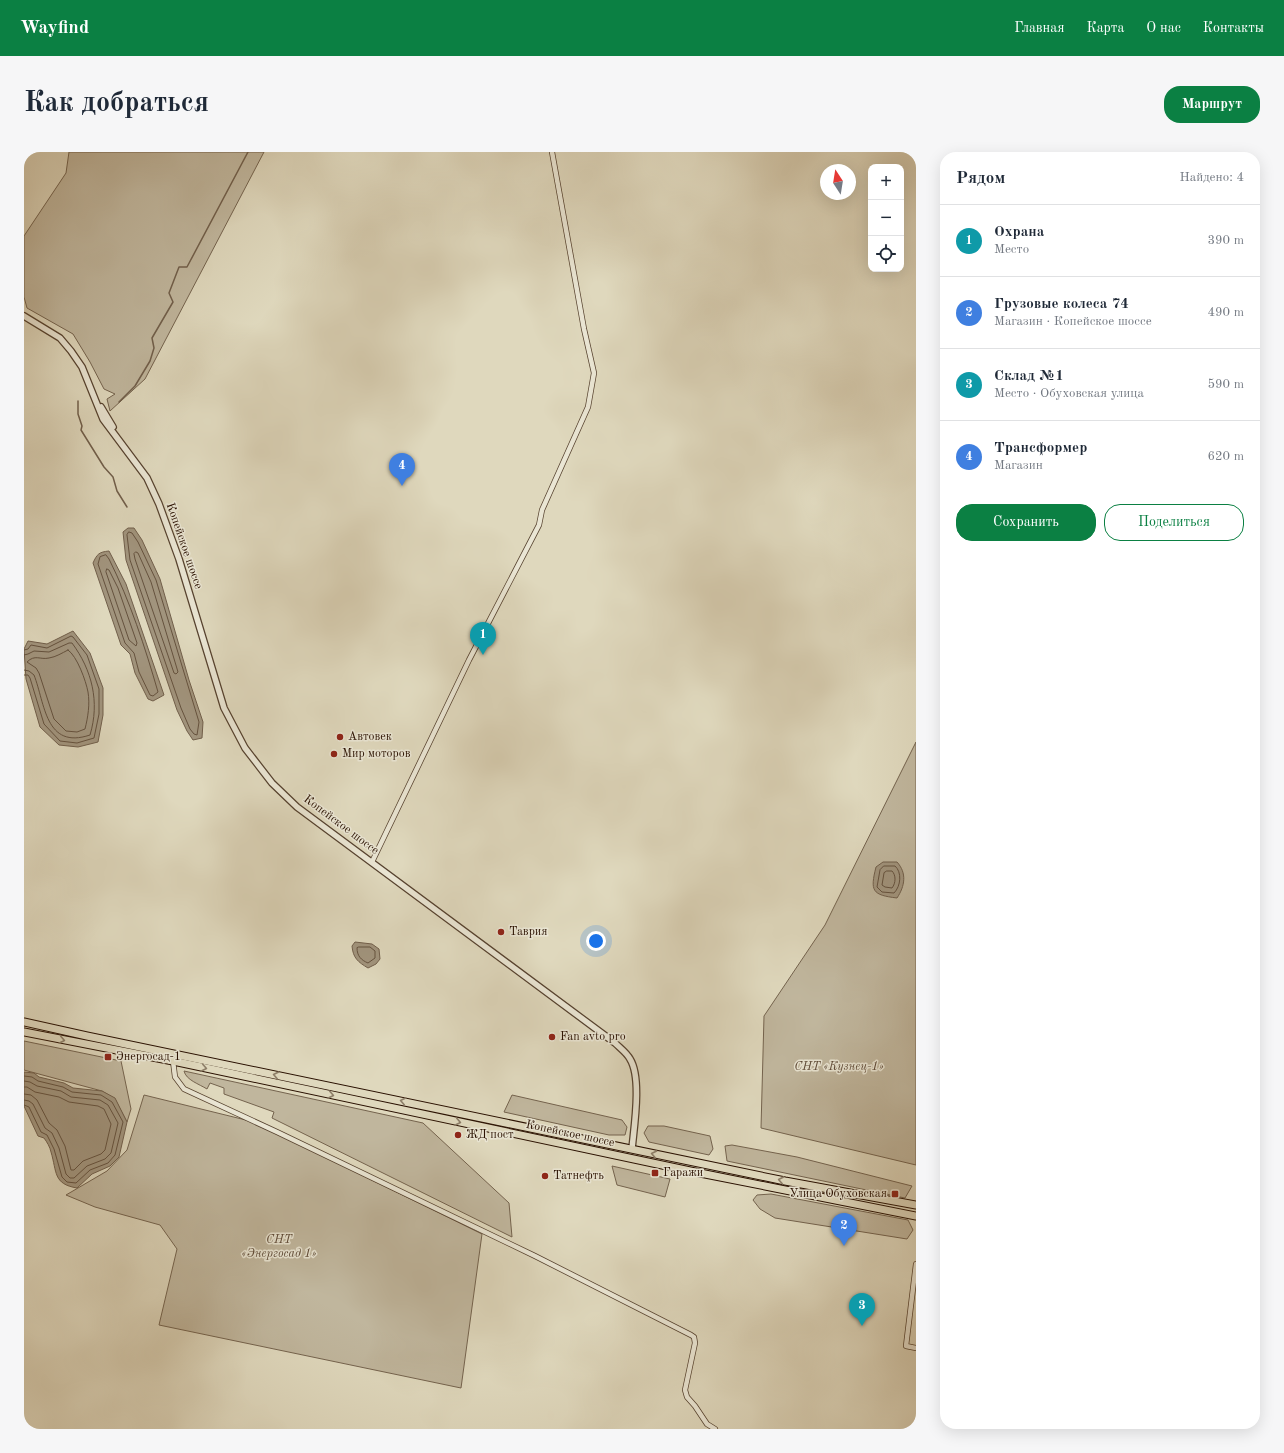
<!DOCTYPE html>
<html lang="ru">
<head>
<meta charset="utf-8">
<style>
  body { margin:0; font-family:"Old Standard TT",serif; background:#f6f6f7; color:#1f2937 }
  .controls { position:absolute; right:12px; top:12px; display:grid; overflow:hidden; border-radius:8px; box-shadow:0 4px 16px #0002 }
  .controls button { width:36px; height:36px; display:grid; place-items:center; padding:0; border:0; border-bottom:1px solid #e0e1e3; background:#fff; color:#1f2937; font:20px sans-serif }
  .compass { position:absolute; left:796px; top:12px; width:36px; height:36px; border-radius:50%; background:#fff; box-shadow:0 4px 16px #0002; rotate:348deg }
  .you { position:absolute; left:572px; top:789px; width:14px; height:14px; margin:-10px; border:3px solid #fff; border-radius:50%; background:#1a73e8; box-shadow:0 0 0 6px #1a73e833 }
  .badge { display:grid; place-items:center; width:26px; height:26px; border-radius:50%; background:#0b8043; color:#fff; font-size:13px; font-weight:700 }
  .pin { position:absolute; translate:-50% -33px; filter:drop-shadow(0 1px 2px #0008) }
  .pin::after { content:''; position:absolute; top:21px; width:14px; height:12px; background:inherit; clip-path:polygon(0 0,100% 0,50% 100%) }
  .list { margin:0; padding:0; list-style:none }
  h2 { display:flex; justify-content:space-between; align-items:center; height:52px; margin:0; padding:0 16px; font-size:17px }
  h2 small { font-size:13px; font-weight:400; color:#747a83 }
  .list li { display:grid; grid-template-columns:26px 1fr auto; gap:12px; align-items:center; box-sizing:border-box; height:72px; padding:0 16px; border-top:1px solid #e0e1e3 }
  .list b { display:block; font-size:15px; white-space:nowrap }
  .list p { margin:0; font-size:13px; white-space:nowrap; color:#747a83 }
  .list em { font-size:13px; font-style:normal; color:#747a83 }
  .actions { display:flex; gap:8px; padding:12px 16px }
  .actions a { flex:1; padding:9px 0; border:1px solid #0b8043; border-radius:16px; text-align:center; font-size:14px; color:#0b8043 }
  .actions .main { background:#0b8043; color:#fff }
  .icon { flex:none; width:22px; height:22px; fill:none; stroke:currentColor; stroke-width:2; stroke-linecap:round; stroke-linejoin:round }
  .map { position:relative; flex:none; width:892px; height:1277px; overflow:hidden; border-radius:16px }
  header { display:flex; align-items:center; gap:24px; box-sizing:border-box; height:56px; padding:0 20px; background:#0b8043; color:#fff }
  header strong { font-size:19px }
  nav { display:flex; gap:22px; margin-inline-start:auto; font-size:14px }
  .intro { display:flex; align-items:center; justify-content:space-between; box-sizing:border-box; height:96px; padding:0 24px }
  h1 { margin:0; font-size:28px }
  .button { padding:10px 18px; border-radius:16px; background:#0b8043; color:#fff; font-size:14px; font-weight:700 }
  main { display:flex; gap:24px; padding:0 24px }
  aside { flex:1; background:#fff; border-radius:16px; box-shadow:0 4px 16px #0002 }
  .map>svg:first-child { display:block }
  .green { fill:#c0b69d; stroke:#74634e }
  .water { fill:#a1947d; stroke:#715f4b }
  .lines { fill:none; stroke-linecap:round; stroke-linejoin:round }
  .shore { stroke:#65523e; stroke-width:1 }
  .stream { stroke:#715f4b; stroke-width:1.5 }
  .minor-casing { stroke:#56422f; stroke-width:6 }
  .tertiary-casing { stroke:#56422f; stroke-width:8 }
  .primary-casing { stroke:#291000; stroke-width:9 }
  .minor { stroke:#eae6d4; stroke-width:4.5 }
  .tertiary { stroke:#eae6d4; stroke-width:5.5 }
  .primary { stroke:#dfd8bd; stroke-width:7 }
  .oneway { stroke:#8d7e68 }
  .poi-dot { fill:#8f2418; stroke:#eae6d4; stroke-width:1.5 }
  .labels { text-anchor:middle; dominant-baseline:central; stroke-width:3; stroke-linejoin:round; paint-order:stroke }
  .street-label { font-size:12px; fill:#291000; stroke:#eae6d4 }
  .poi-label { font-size:12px; fill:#291000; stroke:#eae6d4; text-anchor:start }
  .park-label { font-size:12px; font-style:italic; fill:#5e4a37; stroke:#eae6d4 }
</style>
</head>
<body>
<header>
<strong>Wayfind</strong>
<nav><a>Главная</a><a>Карта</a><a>О нас</a><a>Контакты</a></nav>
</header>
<div class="intro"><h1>Как добраться</h1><a class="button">Маршрут</a></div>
<main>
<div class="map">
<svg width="892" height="1277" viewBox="0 0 892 1277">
  <rect width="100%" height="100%" fill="#dfd8bd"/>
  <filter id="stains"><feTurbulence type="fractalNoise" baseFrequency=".005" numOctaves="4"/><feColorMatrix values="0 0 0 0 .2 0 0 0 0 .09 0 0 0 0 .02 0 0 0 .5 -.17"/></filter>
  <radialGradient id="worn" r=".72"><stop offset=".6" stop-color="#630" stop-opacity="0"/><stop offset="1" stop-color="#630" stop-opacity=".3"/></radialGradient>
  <g class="green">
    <polygon points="45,0 240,0 121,227 86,259 83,247 91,242 80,237 66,210 49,182 3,156 0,145 0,84 42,21"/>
    <polygon points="892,590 892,1013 737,976 740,864 801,773"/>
    <polygon points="0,889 97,909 107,957 103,970 91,947 78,939 0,918"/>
    <path d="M160,919L399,971L485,1051L488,1085L248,966L250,960L200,942V936L186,931L183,937C175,932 162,928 160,919Z"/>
    <polygon points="120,943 230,970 458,1082 437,1236 135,1173 153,1097 136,1073 71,1055 42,1043 83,1019 103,998"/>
    <polygon points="488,943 598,968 603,975 601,983 585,983 480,960"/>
    <polygon points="624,974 640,974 686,984 689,997 685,1003 625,990 620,981"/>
    <polygon points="708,993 773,1005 888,1034 881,1046 703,1009 701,994"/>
    <polygon points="588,1014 646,1027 641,1045 593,1033"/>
    <polygon points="747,1042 884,1068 889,1078 883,1087 751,1066 736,1057 729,1048 733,1043"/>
  </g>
  <g class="water">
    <polygon points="104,376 110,376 118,388 136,427 165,528 179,570 178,586 169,588 163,579 153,558 102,408 99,380"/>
    <path d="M85,399L102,432L140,543L129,549L124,547L111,521L106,502L97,493L69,411C73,402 75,400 85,399Z"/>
    <polygon points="49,479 66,501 79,536 79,563 74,590 54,595 35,593 16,575 2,527 0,497 4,489 23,492"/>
    <path d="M859,710H873C883,721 881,734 873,746C848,743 846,739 852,715Z"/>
    <path d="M331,790L348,792L355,797L356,807L352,812L344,816C334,810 329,806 328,794Z"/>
    <path d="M0,920L10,921L15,925L40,931L49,936L78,939L91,946L103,970L95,1005L86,1014L68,1022L53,1036C29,1032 33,1020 27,1000C26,995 23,990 20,986L14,984L0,954Z"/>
  </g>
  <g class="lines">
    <g class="shore">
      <polygon points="105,380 108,381 114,390 132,428 175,570 173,583 170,582 166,577 157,556 106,408 103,383"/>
      <polygon points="112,400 114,401 127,430 154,520 152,522 150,521 111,407 110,402"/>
      <path d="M82,403L85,407C106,449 121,495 134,540L129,544L126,543L115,520L110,501L101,491L74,412L76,405Z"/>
      <polygon points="83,417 85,418 94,436 113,491 112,494 105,488 82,420"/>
      <polyline points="0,498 4,497 7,493 23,496 47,484 49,485 63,503 75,537 75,562 70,586 53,591 36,589 20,572 6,526 4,523 0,523"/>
      <path d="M44,498C53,504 62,529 64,540C66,552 64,565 61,577L53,580L42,579L30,567L15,521L12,516L3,510C11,502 16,508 25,506C32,505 38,501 44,498Z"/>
      <path d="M0,503L4,502L10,499L25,500L45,491H48C68,518 76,550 66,583C21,598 21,551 10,523L5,519L0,518"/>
      <path d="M860,714H871C878,720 877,734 870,741L858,740L853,735L856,718Z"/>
      <path d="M863,719H868C872,723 872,731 868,736L861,735L858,733L860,721Z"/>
      <path d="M335,795H346L351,799V806L344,811C337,808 333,804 333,796Z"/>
      <polyline points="0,924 8,925 14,929 39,935 48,940 77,943 88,950 99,970 91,1003 84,1011 66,1018 52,1031 43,1030 38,1025 30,997 23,983 17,980 5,955 0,953"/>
      <polyline points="0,929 6,930 13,934 37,939 47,945 76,948 84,953 94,971 87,1001 81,1007 63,1014 50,1026 46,1026 42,1022 35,996 28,981 21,976 9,952 5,949 0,948"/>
      <polyline points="0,935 3,935 11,940 35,945 45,950 74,954 80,957 87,972 81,998 77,1002 59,1009 50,1018 47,1018 41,994 33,978 25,971 13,948 7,943 0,942"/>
    </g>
    <g class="stream">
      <polyline points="54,249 54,262 58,274 57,278 80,315 89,325 93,339 103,355"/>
      <polyline points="95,250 111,234 126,209 130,196 128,186 149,150 145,141 155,115 163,115 224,0"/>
    </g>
    <defs>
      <g id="minor">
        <polyline points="348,710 445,508 515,373 518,358 564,255 570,221 560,177 528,0"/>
        <polyline points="149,909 151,925 160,937 253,980 511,1104 667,1183 670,1185 671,1191 661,1238 663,1245 671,1254 683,1272 691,1277"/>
        <polyline points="892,1112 882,1194 892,1196"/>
      </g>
      <g id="tertiary">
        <path d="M0,164L36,186L47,199L58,215L79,267L123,326L135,352L155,407L200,556L221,596L248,631L273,655L591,891C596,896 603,901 606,907C618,926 610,975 608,997"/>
        <polyline points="77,255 89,275"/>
      </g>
      <g id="primary">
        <polyline points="0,870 63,884 761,1029 892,1053"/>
        <polyline points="0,880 149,909 671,1020 892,1064"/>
      </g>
    </defs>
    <use href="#minor" class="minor-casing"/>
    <use href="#tertiary" class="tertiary-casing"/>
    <use href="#primary" class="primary-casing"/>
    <use href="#minor" class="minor"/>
    <use href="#tertiary" class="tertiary"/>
    <use href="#primary" class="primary"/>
  </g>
  <defs><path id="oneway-chevron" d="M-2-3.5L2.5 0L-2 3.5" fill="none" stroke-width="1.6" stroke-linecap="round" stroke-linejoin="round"/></defs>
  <g class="oneway">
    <use href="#oneway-chevron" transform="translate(38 888) rotate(11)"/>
    <use href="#oneway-chevron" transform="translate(180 916) rotate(12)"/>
    <use href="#oneway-chevron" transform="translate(252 923) rotate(-168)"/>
    <use href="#oneway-chevron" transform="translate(307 943) rotate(12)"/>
    <use href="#oneway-chevron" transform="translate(379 949) rotate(-168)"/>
    <use href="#oneway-chevron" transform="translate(434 970) rotate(12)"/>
    <use href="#oneway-chevron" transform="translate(630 1002) rotate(-168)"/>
    <use href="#oneway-chevron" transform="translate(757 1028) rotate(-169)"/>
  </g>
  <g class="poi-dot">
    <circle cx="316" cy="585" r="4"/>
    <circle cx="310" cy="602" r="4"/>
    <circle cx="477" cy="780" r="4"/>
    <circle cx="528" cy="885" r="4"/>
    <rect x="80" y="901" width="8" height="8" rx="2"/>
    <circle cx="434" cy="983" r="4"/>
    <rect x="627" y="1017" width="8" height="8" rx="2"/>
    <circle cx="521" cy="1024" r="4"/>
    <rect x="867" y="1038" width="8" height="8" rx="2"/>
  </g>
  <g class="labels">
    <g class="street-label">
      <text transform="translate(160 394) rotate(71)">Копейское шоссе</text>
      <text transform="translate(317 673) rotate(37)">Копейское шоссе</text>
      <text transform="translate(546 982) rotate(12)">Копейское шоссе</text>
    </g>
    <g class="poi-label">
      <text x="324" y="585">Автовек</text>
      <text x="318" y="602">Мир моторов</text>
      <text x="485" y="780">Таврия</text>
      <text x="536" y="885">Fan avto pro</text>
      <text x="92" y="905">Энергосад-1</text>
      <text x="442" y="983">ЖД пост</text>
      <text x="639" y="1021">Гаражи</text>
      <text x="529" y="1024">Татнефть</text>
      <text x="863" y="1042" text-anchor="end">Улица Обуховская</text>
    </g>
    <g class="park-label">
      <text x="815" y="915">СНТ «Кузнец-1»</text>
      <text x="255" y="1088">СНТ<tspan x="255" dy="14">«Энергосад 1»</tspan></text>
    </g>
  </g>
  <rect width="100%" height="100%" filter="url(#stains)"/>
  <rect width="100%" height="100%" fill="url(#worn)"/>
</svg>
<div class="controls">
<button>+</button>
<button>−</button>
<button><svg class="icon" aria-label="locate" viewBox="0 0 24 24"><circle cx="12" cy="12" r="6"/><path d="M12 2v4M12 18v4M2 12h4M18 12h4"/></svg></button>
</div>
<svg class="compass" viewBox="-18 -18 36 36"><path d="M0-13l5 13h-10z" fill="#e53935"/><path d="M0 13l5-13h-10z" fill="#747a83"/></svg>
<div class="you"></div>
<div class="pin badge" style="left:459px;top:503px;background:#0f9aa8">1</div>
<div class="pin badge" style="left:820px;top:1094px;background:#3f7fe0">2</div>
<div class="pin badge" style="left:838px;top:1174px;background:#0f9aa8">3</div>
<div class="pin badge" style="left:378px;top:334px;background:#3f7fe0">4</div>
</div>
<aside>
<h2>Рядом<small>Найдено: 4</small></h2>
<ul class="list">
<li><span class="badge" style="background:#0f9aa8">1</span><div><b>Охрана</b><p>Место</p></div><em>390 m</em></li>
<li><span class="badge" style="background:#3f7fe0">2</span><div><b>Грузовые колеса 74</b><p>Магазин · Копейское шоссе</p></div><em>490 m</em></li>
<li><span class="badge" style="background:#0f9aa8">3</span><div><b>Склад №1</b><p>Место · Обуховская улица</p></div><em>590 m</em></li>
<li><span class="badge" style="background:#3f7fe0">4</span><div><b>Трансформер</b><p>Магазин</p></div><em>620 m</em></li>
</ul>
<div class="actions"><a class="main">Сохранить</a><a>Поделиться</a></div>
</aside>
</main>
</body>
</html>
